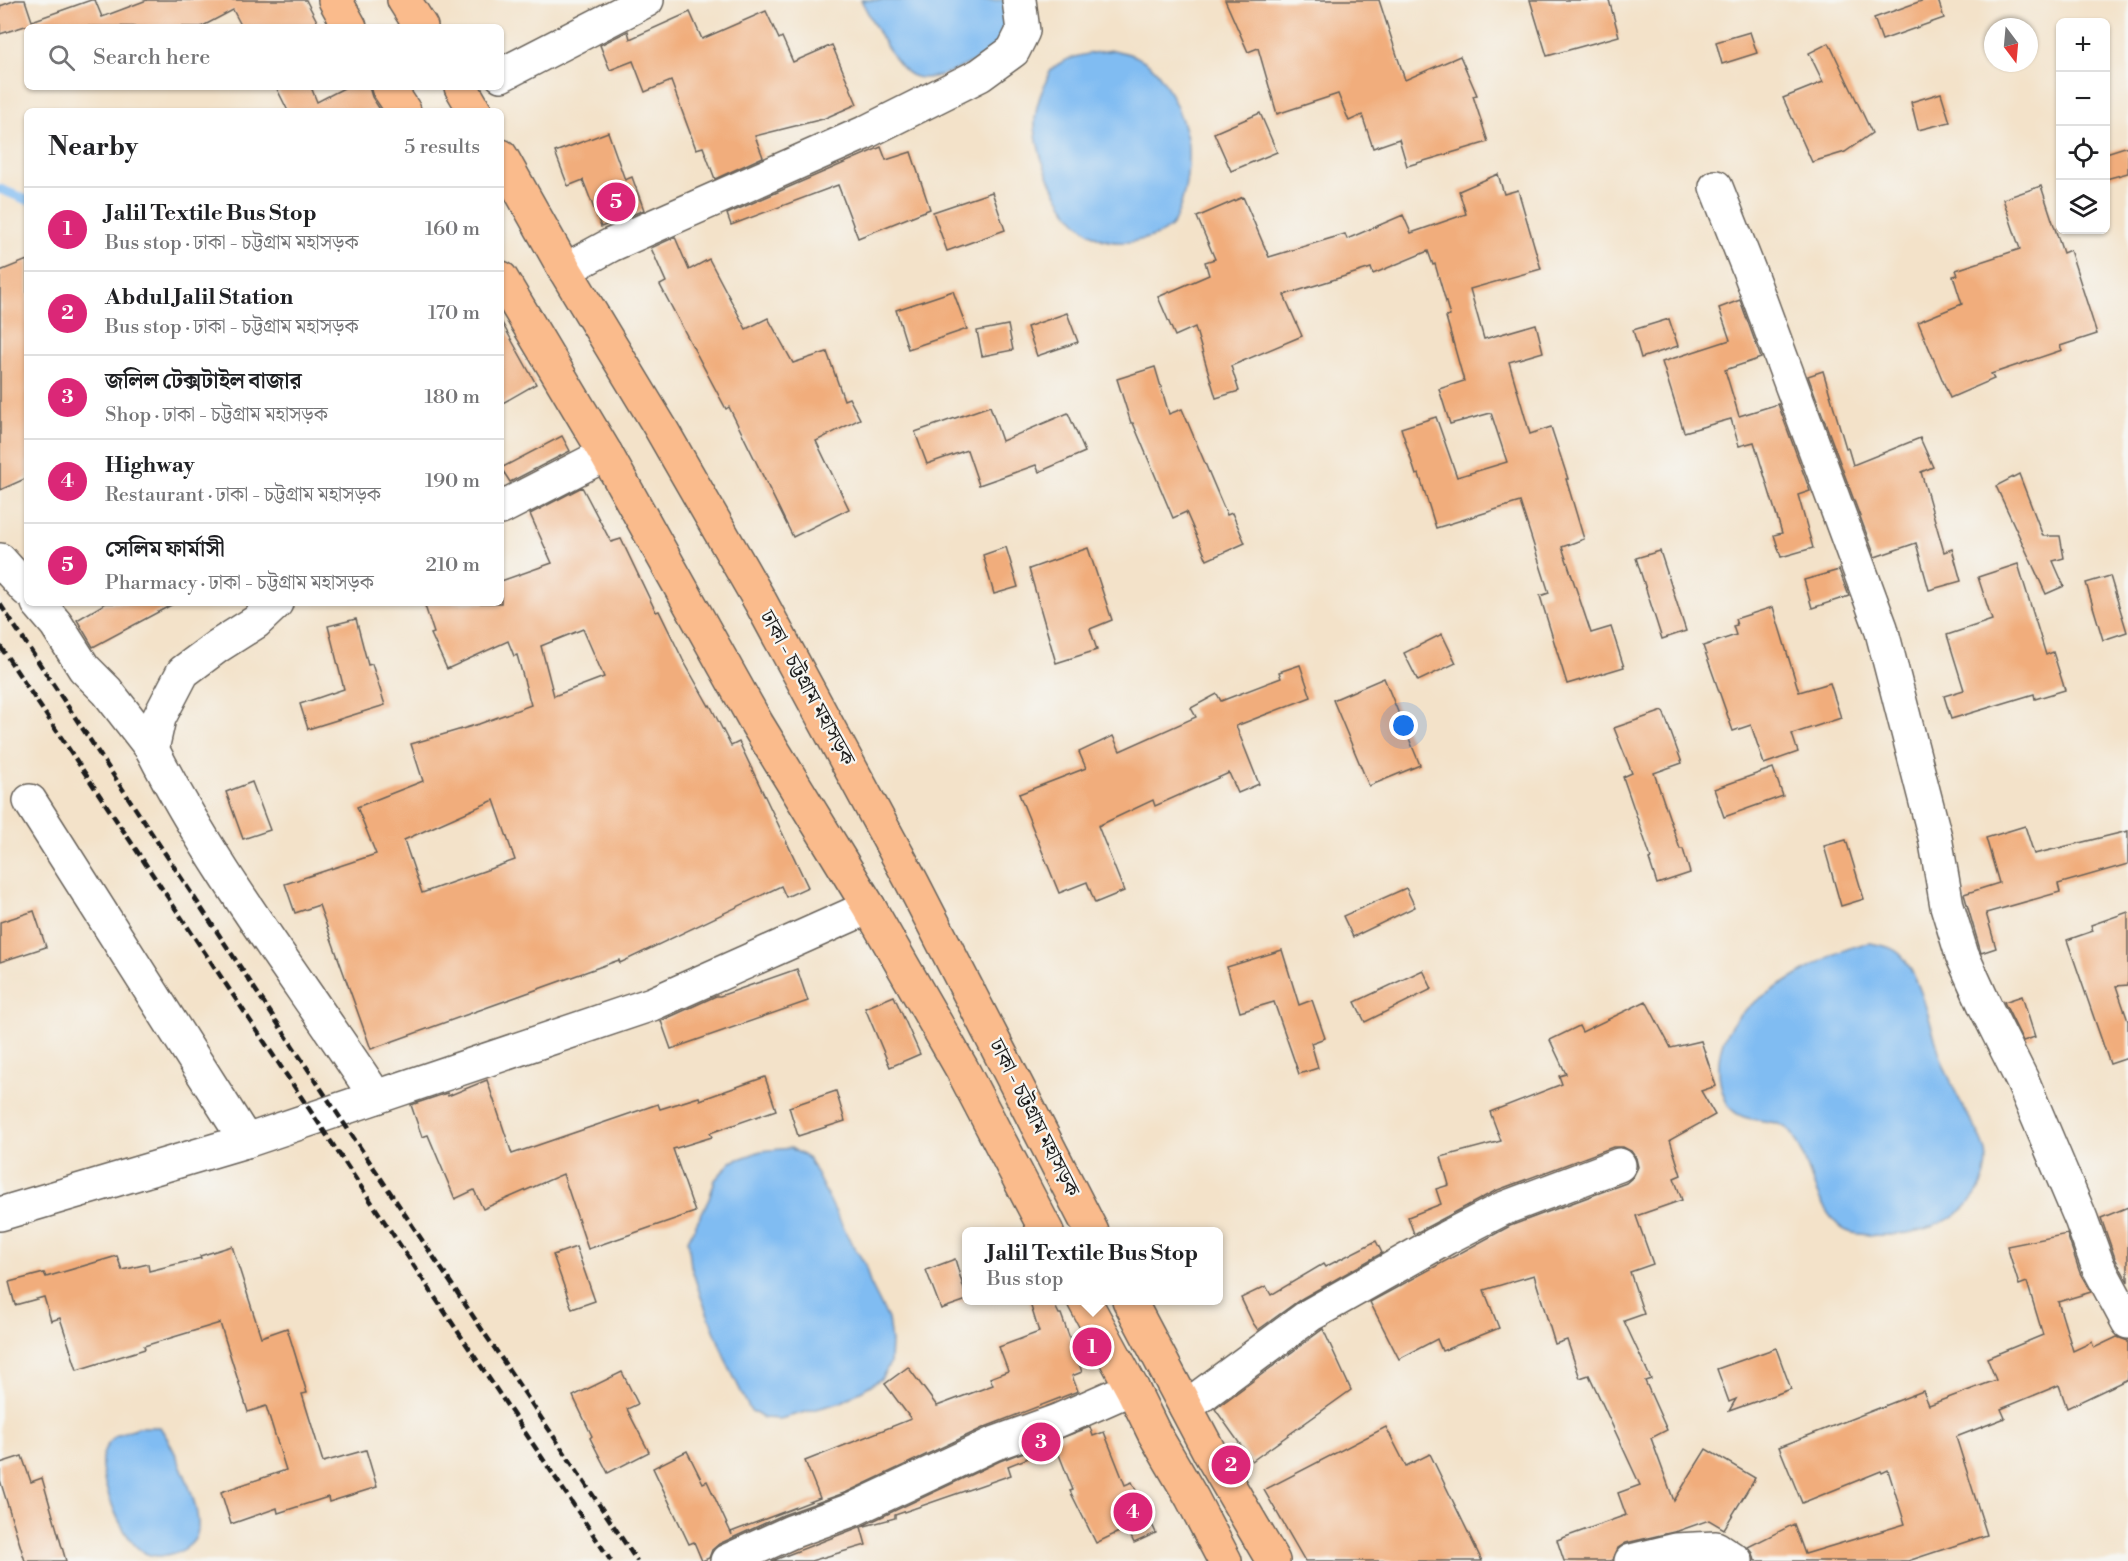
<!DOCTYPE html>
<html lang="en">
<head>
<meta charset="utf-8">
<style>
  body { margin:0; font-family:"Libre Bodoni","Noto Serif Bengali",serif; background:#f6f6f6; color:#202124 }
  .controls { position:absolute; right:18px; top:18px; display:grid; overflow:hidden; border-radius:9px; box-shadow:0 2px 4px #0004 }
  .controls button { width:54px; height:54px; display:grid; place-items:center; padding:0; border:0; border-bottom:2px solid #e0e0e0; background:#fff; color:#202124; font:30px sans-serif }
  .compass { position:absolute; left:1984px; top:18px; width:54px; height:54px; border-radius:50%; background:#fff; box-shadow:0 2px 4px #0004; rotate:164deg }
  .you { position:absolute; left:1404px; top:726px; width:21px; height:21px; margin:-15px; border:4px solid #fff; border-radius:50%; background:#1a73e8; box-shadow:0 0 0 9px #1a73e833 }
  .badge { display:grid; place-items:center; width:39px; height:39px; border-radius:50%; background:#db2777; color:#fff; font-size:20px; font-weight:700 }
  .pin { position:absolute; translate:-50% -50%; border:3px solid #fff; box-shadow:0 2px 6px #0006 }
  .popup { position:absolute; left:962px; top:1227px; width:261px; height:78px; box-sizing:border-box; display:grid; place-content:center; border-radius:9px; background:#fff; filter:drop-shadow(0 2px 4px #0005); font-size:20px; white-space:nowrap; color:#757577 }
  .popup b { font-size:22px; color:#202124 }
  .popup::after { content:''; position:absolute; left:50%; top:100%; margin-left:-12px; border:12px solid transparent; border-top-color:#fff }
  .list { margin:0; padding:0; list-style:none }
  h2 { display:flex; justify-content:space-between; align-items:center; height:78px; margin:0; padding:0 24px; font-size:26px }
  h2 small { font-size:20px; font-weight:400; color:#757577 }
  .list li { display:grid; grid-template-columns:39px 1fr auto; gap:18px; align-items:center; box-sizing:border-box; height:84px; padding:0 24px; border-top:2px solid #e0e0e0 }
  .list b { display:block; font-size:22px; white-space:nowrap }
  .list p { margin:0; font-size:20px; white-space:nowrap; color:#757577 }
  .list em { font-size:20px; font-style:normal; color:#757577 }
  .icon { flex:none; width:33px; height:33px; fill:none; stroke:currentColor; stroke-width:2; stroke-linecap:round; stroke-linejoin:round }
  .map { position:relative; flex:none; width:2128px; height:1561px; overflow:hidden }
  .search { position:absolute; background:#fff; box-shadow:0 2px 4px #0004; left:24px; top:24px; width:480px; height:66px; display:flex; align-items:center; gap:15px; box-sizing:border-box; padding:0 21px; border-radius:9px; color:#757577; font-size:22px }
  .panel { position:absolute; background:#fff; box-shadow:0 2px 4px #0004; left:24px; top:108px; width:480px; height:498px; border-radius:9px }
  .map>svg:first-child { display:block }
  .water { fill:#80bcf2; stroke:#4e6c87; stroke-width:1.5 }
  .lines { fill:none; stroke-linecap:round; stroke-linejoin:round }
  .stream { stroke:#80bcf2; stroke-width:9 }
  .building { fill:#f1ad7c; fill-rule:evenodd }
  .minor-casing { stroke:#676159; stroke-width:36 }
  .highway-casing { stroke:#676159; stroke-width:36 }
  .minor { stroke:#fff; stroke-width:33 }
  .highway { stroke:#fabb8c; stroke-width:33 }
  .rail { stroke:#1c1c1c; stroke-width:4.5; stroke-dasharray:9 4.5; stroke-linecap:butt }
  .labels { text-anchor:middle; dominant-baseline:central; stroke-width:4.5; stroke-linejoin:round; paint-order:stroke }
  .street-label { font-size:21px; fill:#1c1c1c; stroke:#f6f6f2 }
</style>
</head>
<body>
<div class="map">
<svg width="2128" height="1561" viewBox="0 0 2128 1561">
  <rect width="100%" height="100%" fill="#f6f6f2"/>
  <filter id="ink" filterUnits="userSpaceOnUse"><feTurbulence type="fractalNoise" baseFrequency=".0167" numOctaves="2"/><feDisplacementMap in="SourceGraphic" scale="12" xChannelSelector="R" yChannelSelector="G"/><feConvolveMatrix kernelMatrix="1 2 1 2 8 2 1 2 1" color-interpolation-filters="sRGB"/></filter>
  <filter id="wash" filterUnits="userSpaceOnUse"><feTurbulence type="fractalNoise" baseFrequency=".008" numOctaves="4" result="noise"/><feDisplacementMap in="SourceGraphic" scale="24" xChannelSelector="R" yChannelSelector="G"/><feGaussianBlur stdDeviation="1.35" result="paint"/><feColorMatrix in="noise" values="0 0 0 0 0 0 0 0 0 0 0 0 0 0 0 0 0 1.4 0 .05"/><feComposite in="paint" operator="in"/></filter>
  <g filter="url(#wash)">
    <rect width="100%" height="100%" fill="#f3e2c9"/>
    <g class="water">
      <path d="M861,0H1005C1006,13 1009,29 1000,41C988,58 934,85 913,76C895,69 871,18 861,0Z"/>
      <path d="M1113,50C1121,52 1132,53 1139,58C1145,61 1153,67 1157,72C1170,88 1187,126 1188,147C1189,171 1185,196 1176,218C1172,230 1159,235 1148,238C1132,243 1111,245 1095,236C1062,218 1039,164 1035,128C1034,113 1039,97 1045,84C1047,79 1049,71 1053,68C1068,55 1095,53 1113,50Z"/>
      <path d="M1870,943C1885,946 1896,947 1905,960C1927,993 1931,1035 1946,1071C1952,1086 1960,1101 1968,1116C1975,1128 1983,1138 1986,1152C1988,1162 1986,1173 1982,1183C1965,1225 1911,1237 1870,1235C1858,1234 1846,1234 1837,1224C1813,1200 1810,1163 1793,1135C1779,1113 1744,1128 1729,1106C1721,1094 1718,1076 1719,1062C1722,1016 1760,998 1796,976C1820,962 1843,947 1870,943Z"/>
      <polygon points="791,1148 809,1159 848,1237 865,1264 870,1283 888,1319 891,1342 890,1363 881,1379 842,1402 780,1419 763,1418 750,1410 727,1363 701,1297 691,1266 688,1240 709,1199 715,1180 731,1162 761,1151"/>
      <path d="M138,1427H160C174,1447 204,1511 197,1534C195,1542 185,1550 178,1552C167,1555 158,1558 147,1554C124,1546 99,1481 102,1458C103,1453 109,1441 113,1438C118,1433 131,1430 138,1427Z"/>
    </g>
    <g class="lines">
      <polyline class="stream" points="0,189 27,200"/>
    </g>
    <g id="blocks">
      <g class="building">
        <polygon points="16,0 25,0 32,21 91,0 95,0 102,17 147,0 306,0 320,27 242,27 233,10 201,27 25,26 0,34 0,6"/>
        <polygon points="1225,0 1379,0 1405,80 1460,56 1477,95 1473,96 1488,142 1407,166 1399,139 1373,148 1362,115 1349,121 1338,94 1277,114 1258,48 1248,52"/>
        <polygon points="1530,0 1609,0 1619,36 1547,56"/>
        <polygon points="1924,0 1938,0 1944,18 1882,40 1874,18"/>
        <polygon points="766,11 779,39 782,37 793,62 832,45 857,104 823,119 755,136 763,157 715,179 703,147 696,149 671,81 645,92 633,61 610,70 600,45 628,31 630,39 690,12 702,39"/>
        <polygon points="1750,32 1757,53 1722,64 1716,42"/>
        <polygon points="1829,43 1872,133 1845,152 1812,162 1783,98 1823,82 1809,53"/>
        <polygon points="276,87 311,87 317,102 346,87 369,87 372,97 381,111 288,111"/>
        <polygon points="1941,93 1950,122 1918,130 1911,102"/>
        <polygon points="1260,113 1277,152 1231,171 1214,133"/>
        <polygon points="608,132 625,180 632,177 644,210 601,227 583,180 568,186 555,152"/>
        <polygon points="2128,146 2128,173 2106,179 2106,153"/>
        <polygon points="881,147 886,160 911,152 930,209 858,238 838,185 731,225 727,214"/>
        <polygon points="1498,174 1504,194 1518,190 1541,269 1470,289 1484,339 1536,324 1543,352 1509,362 1530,434 1551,427 1568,479 1566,479 1584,539 1562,547 1591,633 1611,627 1624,667 1567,684 1540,596 1549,593 1520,502 1436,528 1419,474 1416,475 1401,428 1436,417 1457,477 1507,462 1491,413 1450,424 1439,389 1464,381 1446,317 1450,316 1435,264 1433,265 1428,251 1373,274 1371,268 1284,295 1302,336 1231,366 1239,391 1216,398 1195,327 1175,336 1158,297 1209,275 1205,262 1215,259 1197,217 1243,197 1269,257 1345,234 1347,239 1403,215 1411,233 1466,214 1459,191"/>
        <polygon points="2041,186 2063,253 2070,250 2097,334 2060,346 2062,350 1991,374 1994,379 1950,398 1918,322 1962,304 1953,276 1958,275 1956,270 2020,249 2003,199"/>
        <polygon points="992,192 1005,230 947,251 933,212"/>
        <polygon points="675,237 689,270 709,259 746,329 768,318 793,363 827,352 844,400 849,398 860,419 816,441 849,509 793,537 729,407 726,409 660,285 666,282 651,248"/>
        <polygon points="27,260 27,478 0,490 0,271"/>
        <polygon points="953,291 967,329 908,349 896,310"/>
        <polygon points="1740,300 1761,358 1725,370 1739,416 1778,404 1810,491 1798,495 1813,548 1781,557 1774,535 1782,533 1754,442 1739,446 1731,419 1684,432 1662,362 1730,340 1719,308"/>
        <polygon points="1067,313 1078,342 1037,356 1027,327"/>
        <polygon points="1669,319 1678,346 1641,358 1633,330"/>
        <polygon points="501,321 536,384 501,404"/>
        <polygon points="1008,325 1013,350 982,356 977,331"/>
        <polygon points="1155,367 1169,414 1182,409 1227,515 1232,513 1245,543 1207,560 1186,512 1173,518 1133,423 1131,423 1117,379"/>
        <polygon points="1823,371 1846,448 1848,448 1853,465 1920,438 1933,467 1921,472 1944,552 1952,549 1961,581 1929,590 1916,543 1875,557 1808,376"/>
        <polygon points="990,406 1002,441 1068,413 1085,452 1039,472 1036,465 979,485 967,450 927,464 915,432"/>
        <polygon points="562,436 570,451 510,482 501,468"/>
        <polygon points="2019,474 2043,536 2060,536 2064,558 2053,561 2064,586 2046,594 1996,486"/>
        <path d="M582,487L611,542L621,539L656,612L659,611L683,660L709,706L710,705L731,746L739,742L808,887L786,897L781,886L620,963L619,960L371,1049L319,905L295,913L285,884L376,854L357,807L423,781L411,744L479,724L531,705L517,655L514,656L508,641L447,669L431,634L434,633L424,603H501V581L552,563L530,514ZM583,629L604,677L554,696L541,646ZM494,800L515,860L422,893L404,840Z"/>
        <polygon points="1006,547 1018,587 994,594 983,555"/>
        <polygon points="1088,548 1112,620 1090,629 1097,650 1056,663 1029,569"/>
        <polygon points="1660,551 1686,631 1662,639 1636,558"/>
        <polygon points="2018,564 2046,655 2053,652 2065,690 2035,699 2034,694 1951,719 1944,696 1964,690 1947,635 1992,620 1978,577"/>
        <polygon points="1839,570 1849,596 1812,608 1804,580"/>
        <polygon points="2110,576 2127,632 2103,640 2086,583"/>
        <polygon points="106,603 175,603 93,647 77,620"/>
        <polygon points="1773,607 1799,692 1830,683 1841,718 1792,734 1798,752 1764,764 1751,725 1733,731 1703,646 1736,635 1733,626 1737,625 1735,619"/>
        <polygon points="356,619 368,665 372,664 385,705 308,729 300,704 344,689 328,626"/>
        <polygon points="1442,634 1456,663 1418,681 1404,653"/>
        <polygon points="1300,665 1311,697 1236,726 1259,784 1238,793 1229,773 1155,806 1153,800 1098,826 1124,891 1095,903 1087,882 1059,893 1019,794 1086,768 1079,752 1113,736 1120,751 1196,717 1191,708 1217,694 1221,701 1281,678 1279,672"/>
        <polygon points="1384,678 1420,765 1369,786 1333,700"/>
        <polygon points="1663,711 1682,763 1654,773 1680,849 1683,849 1690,873 1657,884 1649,859 1651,858 1623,777 1632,773 1614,728"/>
        <polygon points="1773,768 1783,796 1724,817 1714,789"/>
        <polygon points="252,782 270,830 243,839 226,792"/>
        <polygon points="2025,826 2034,854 2128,831 2128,864 2058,884 2060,892 1986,913 1996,948 1981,953 1964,894 1999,883 1986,838"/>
        <polygon points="1846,840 1864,899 1841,906 1824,846"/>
        <polygon points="1406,888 1415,907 1353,937 1343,916"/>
        <polygon points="34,911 46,947 0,962 0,922"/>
        <polygon points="2128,912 2128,985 2116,986 2128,1021 2128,1058 2110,1064 2067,940 2093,931 2091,925"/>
        <polygon points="1282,950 1299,1005 1312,1000 1325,1038 1311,1043 1318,1068 1299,1074 1274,1002 1240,1012 1227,967"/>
        <polygon points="797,969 808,1001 671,1049 661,1021 716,996 720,996"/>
        <polygon points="1423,970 1432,989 1365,1022 1355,1002"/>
        <polygon points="894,996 920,1054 890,1067 865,1008"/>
        <polygon points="2022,996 2035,1037 2023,1041 2004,1002"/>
        <polygon points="1646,1001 1671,1048 1701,1041 1716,1086 1701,1091 1715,1115 1670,1140 1681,1175 1674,1178 1682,1200 1636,1216 1653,1264 1630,1272 1644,1314 1624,1321 1651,1379 1645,1381 1667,1430 1651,1438 1674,1501 1706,1449 1755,1478 1724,1529 1709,1520 1678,1531 1626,1543 1618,1548 1613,1560 1609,1561 1564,1561 1557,1540 1626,1515 1618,1493 1640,1485 1589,1375 1580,1378 1567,1340 1555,1344 1534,1275 1484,1290 1499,1328 1442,1351 1437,1339 1399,1359 1370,1302 1510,1226 1626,1183 1633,1177 1638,1167 1636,1158 1631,1151 1623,1147 1613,1147 1495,1191 1414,1234 1408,1217 1441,1204 1436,1189 1449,1185 1441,1157 1501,1141 1490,1112 1562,1084 1559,1076 1566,1074 1550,1040 1579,1026 1582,1032"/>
        <polygon points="765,1077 776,1110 710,1133 712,1137 673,1149 695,1212 588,1249 563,1174 483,1209 474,1190 455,1199 428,1135 422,1137 411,1105 447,1093 448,1096 487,1080 512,1154 658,1104 660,1109 699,1097 700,1100"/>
        <polygon points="836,1091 845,1121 798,1136 789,1107"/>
        <polygon points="2128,1207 2128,1282 2115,1258 2101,1218"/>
        <polygon points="2067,1234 2080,1273 2091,1292 2058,1302 2073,1351 2092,1342 2094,1348 2117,1337 2128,1341 2128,1379 2067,1408 2059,1385 2001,1409 2005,1418 1956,1437 1987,1535 1908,1561 1755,1561 1753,1553 1748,1547 1794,1524 1805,1554 1905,1524 1888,1470 1882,1473 1881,1471 1802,1503 1779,1447 1923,1391 1929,1405 1996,1380 1987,1358 2043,1335 2027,1282 2019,1285 2007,1246"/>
        <polygon points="1376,1241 1382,1253 1301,1299 1258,1330 1253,1323 1241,1298 1266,1286 1271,1295 1323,1264 1325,1267"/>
        <polygon points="232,1246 261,1337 287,1328 307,1393 302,1394 323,1462 366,1450 377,1487 329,1502 328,1497 278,1513 277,1508 231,1524 221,1492 286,1470 266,1406 248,1412 220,1323 144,1346 145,1349 77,1370 60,1318 51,1321 44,1297 15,1305 9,1282 44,1273 46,1277 117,1256 122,1270 148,1264 149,1271 201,1258 200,1256"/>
        <polygon points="576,1247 595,1301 572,1309 553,1255"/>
        <polygon points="955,1259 967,1300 941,1309 926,1270"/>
        <polygon points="1029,1300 1052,1300 1059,1314 1061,1314 1082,1372 1072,1376 1078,1391 985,1427 847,1492 783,1515 719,1544 712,1550 709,1558 702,1561 694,1542 689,1544 653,1468 687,1451 703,1483 707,1481 732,1535 731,1532 820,1498 805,1461 911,1419 885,1384 908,1367 937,1406 993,1385 990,1378 1008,1371 999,1347 1039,1332"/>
        <polygon points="1323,1329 1351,1390 1252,1461 1215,1409"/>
        <polygon points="1776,1348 1791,1389 1729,1411 1736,1399 1729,1402 1717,1369"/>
        <polygon points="622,1372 638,1404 627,1409 649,1452 608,1473 590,1438 592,1436 573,1396"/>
        <polygon points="1090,1427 1093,1436 1104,1432 1125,1485 1132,1482 1156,1533 1134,1543 1127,1528 1096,1543 1070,1491 1073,1490 1056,1447 1008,1466 1011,1475 895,1515 895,1518 861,1527 866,1545 811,1561 772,1561 862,1526 1000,1461"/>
        <polygon points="1386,1427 1406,1466 1430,1454 1482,1561 1305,1561 1264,1490"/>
        <polygon points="22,1456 31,1482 42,1478 66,1561 25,1561 0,1480 0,1463"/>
      </g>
    </g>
  </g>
  <g filter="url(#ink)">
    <use href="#blocks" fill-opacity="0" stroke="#676159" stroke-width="1.5"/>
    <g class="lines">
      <defs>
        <g id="minor">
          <polyline points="501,75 647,0"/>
          <polyline points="1716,187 1750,273 1881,628 1935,837 1947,906 1962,955 1985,1006 2022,1080 2081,1219 2098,1266 2128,1322"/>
          <polyline points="565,270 611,245 864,133 980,75 1013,51 1023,31 1019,0"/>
          <polyline points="501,508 606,454"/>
          <polyline points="0,560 27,590"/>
          <polyline points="38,603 56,624 84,668 107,691 152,749"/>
          <path d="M276,603L256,622L218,646L183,672L159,718L152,749C215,873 300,981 376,1097"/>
          <polyline points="30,801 246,1141"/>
          <polyline points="0,1214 246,1141 652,1004 869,907"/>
          <polyline points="1186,1407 1310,1315 1446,1238 1502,1209 1619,1165"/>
          <polyline points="727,1561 791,1532 854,1509 993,1444 1057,1421 1132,1388"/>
          <polyline points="1631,1561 1676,1550 1716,1548 1736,1561"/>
        </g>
        <g id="highway">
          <polyline points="335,0 350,27"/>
          <polyline points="404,0 421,27"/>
          <polyline points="388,87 404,111"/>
          <polyline points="461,87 475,111"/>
          <polyline points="501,156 565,270 660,427 760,601 912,882 1092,1232"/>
          <polyline points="501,278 606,454 757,724 869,907 962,1069 1047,1232"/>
          <polyline points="1084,1300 1132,1388 1154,1433 1192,1498 1225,1561"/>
          <polyline points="1129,1300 1211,1455 1273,1561"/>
        </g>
      </defs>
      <use href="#minor" class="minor-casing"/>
      <use href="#highway" class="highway-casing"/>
      <use href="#minor" class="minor"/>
      <use href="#highway" class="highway"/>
      <g class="rail">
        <polyline points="0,604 335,1110 637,1561"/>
        <polyline points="0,646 611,1561"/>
      </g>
    </g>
  </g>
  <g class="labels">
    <g class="street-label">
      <text transform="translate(807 688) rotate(61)">ঢাকা - চট্টগ্রাম মহাসড়ক</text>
      <text transform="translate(1034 1118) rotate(63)">ঢাকা - চট্টগ্রাম মহাসড়ক</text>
    </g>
  </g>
</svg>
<div class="controls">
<button>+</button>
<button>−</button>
<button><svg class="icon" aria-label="locate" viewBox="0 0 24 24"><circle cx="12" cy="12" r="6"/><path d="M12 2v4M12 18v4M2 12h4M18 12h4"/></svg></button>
<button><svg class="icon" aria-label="layers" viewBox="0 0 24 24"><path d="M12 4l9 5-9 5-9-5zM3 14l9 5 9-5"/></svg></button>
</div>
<svg class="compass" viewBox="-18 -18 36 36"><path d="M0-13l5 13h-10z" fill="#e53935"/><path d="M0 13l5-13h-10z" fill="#757577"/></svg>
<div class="you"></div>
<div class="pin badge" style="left:1092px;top:1347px">1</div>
<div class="popup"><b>Jalil Textile Bus Stop</b>Bus stop</div>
<div class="pin badge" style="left:1231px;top:1465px">2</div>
<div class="pin badge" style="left:1041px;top:1442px">3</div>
<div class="pin badge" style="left:1133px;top:1512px">4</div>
<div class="pin badge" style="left:616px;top:202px">5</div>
<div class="search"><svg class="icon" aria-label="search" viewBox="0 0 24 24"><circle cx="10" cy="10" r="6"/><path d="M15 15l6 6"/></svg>Search here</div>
<section class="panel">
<h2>Nearby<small>5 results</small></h2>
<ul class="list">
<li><span class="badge">1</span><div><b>Jalil Textile Bus Stop</b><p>Bus stop · ঢাকা - চট্টগ্রাম মহাসড়ক</p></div><em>160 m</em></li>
<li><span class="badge">2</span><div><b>Abdul Jalil Station</b><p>Bus stop · ঢাকা - চট্টগ্রাম মহাসড়ক</p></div><em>170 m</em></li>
<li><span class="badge">3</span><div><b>জলিল টেক্সটাইল বাজার</b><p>Shop · ঢাকা - চট্টগ্রাম মহাসড়ক</p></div><em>180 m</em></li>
<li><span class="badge">4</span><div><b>Highway</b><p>Restaurant · ঢাকা - চট্টগ্রাম মহাসড়ক</p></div><em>190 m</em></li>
<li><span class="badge">5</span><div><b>সেলিম ফার্মাসী</b><p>Pharmacy · ঢাকা - চট্টগ্রাম মহাসড়ক</p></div><em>210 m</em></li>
</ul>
</section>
</div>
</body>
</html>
